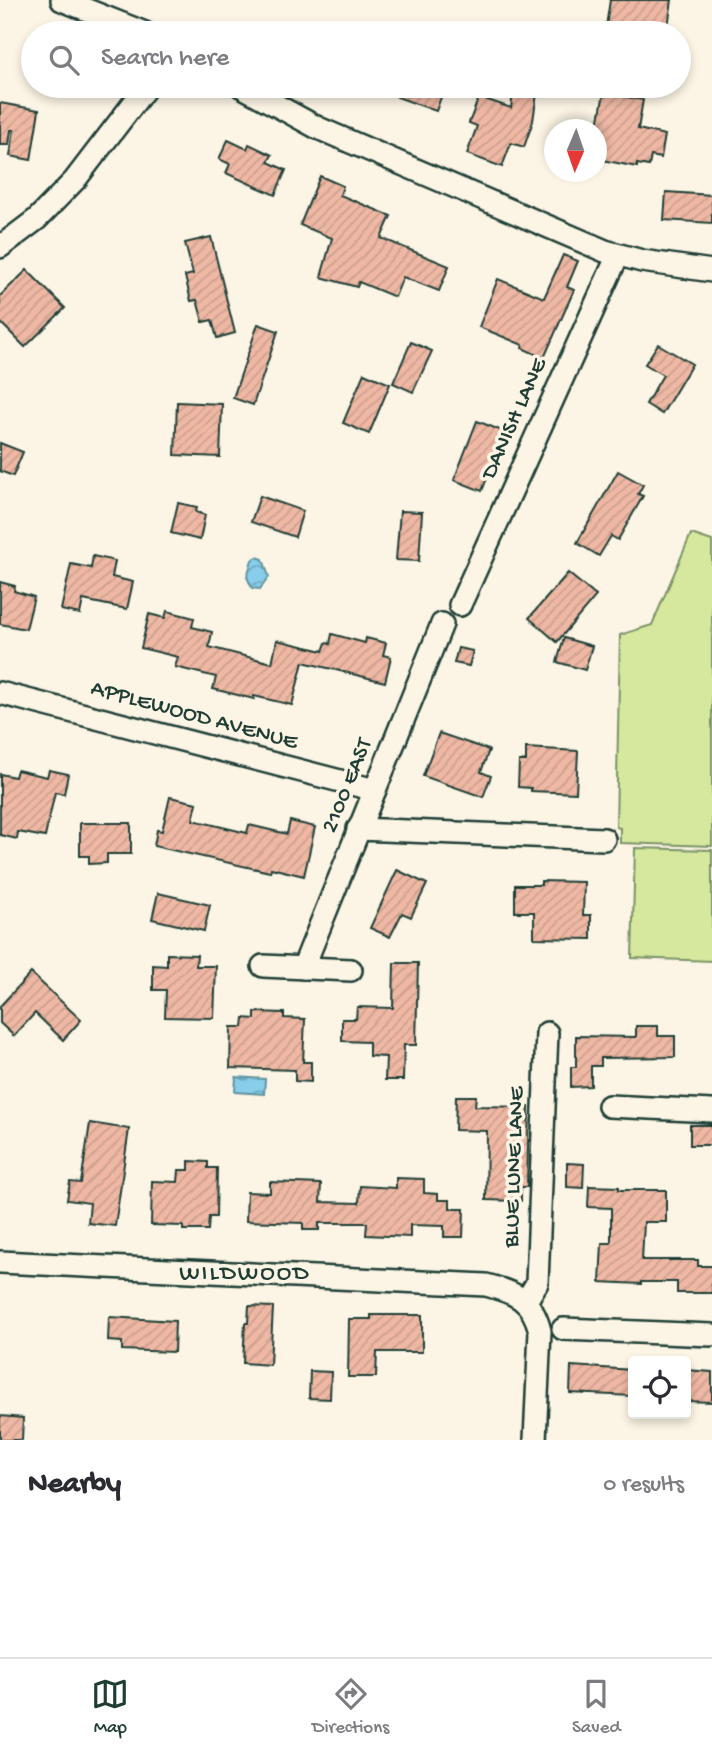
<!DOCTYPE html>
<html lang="en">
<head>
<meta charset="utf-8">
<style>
  body { margin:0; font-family:"Gochi Hand",sans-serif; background:#f2f2f3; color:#2b2b33 }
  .controls { position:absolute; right:21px; bottom:21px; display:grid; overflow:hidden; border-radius:7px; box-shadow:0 4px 10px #0003 }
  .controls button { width:63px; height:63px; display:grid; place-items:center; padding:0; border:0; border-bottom:2px solid #e1e1e2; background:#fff; color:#2b2b33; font:35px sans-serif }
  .compass { position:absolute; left:544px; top:119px; width:63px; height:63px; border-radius:50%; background:#fff; box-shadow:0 4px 10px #0003; rotate:182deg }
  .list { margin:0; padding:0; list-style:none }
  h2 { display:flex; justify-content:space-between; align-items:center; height:91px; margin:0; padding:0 28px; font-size:30px }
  h2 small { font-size:23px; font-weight:400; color:#7c7c81 }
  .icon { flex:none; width:38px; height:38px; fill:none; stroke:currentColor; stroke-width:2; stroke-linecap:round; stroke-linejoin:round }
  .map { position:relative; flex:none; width:712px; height:1440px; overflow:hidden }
  .search { position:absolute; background:#fff; box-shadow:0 4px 10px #0003; left:21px; right:21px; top:21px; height:77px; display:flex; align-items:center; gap:18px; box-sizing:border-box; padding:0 24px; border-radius:38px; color:#7c7c81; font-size:26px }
  .sheet { height:217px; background:#fff }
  nav { display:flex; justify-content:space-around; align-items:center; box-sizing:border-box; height:98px; border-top:2px solid #e1e1e2; background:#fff; font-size:19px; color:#7c7c81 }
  nav a { display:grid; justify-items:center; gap:4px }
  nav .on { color:#1f3d34 }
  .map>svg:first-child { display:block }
  .green { fill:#d5e89d; stroke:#7a9268; stroke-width:2 }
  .water { fill:url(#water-waves); stroke:#5e93a1; stroke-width:2 }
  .building { fill:url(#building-hatch); stroke:#1f3d34; stroke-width:2 }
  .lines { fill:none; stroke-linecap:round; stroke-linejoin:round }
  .minor-casing { stroke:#1f3d34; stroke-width:26 }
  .minor { stroke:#fcf5e5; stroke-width:21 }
  .labels { text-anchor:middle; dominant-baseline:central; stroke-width:7; stroke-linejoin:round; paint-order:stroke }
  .street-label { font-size:23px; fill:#1f3d34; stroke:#fcf5e5 }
  .neighbourhood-label { font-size:24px; letter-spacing:2px; fill:#1f3d34; stroke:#fcf5e5 }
</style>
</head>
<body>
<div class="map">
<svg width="712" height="1440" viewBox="0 0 712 1440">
  <defs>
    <pattern id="water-waves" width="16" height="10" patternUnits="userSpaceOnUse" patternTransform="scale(1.75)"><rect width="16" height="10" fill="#88cde9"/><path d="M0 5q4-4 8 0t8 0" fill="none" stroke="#6fa8be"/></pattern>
    <pattern id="building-hatch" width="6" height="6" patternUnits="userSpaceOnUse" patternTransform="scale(1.75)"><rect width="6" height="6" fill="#efb8a4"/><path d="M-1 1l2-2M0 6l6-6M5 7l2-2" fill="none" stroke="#cc9f8e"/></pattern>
  </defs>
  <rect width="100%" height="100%" fill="#fcf5e5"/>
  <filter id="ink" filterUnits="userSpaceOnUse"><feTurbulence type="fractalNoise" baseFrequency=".0143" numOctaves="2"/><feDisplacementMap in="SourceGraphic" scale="14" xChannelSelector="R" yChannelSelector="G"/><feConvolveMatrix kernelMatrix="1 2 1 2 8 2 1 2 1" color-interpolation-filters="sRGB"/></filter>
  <g filter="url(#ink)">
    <g class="green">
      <polygon points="691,534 712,541 712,846 620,843 620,828 616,827 620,635 652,625"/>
      <polygon points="635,848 712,850 712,961 632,958"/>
    </g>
    <g class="water">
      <polygon points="257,557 263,559 269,577 260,589 252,588 247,577 252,560"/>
      <polygon points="236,1077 265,1079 264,1094 235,1092"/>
    </g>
    <g class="building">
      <polygon points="610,0 672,0 667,33 605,33"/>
      <polygon points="401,86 445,86 436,111 397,97"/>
      <polygon points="514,86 538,86 533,121 524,147 511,143 502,167 467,154 477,126 469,123 479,97 511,108"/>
      <polygon points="604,93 643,100 638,129 665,135 661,158 651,156 649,166 637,164 637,167 597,159 597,130"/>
      <polygon points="0,103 39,110 31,160 10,156 14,130 11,130 9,145 0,145"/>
      <polygon points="228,140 247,149 249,144 272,155 268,162 286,170 275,195 226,173 230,164 219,159"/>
      <polygon points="320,176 343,186 340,195 391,216 381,238 449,266 439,291 403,277 395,297 359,282 357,287 321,277 332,238 300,225"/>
      <polygon points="666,192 712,195 712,223 664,220"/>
      <polygon points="211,237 235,333 217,338 212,320 203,322 197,300 191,301 185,276 193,274 185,243"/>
      <polygon points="563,255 578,261 567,287 574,290 544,358 522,348 523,345 479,327 498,279 544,298"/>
      <polygon points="27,270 65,308 25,347 0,322 0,296"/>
      <polygon points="258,324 278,331 253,405 233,398"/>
      <polygon points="411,342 432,351 413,392 393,383"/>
      <polygon points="658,344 692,364 662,414 646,404 663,375 645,364"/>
      <polygon points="364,373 390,384 369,434 343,423"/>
      <polygon points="177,402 222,404 220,457 175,455"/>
      <polygon points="477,421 505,432 482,491 454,480"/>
      <polygon points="0,443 23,452 13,476 0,471"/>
      <polygon points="618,471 643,485 638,494 643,496 618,540 611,536 599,556 577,543"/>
      <polygon points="260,496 303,511 295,537 251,522"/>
      <polygon points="178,503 197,507 196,512 205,515 200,540 171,533"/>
      <polygon points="400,511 422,512 419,561 396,560"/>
      <polygon points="93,556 115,561 112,577 133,582 127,609 83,600 80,614 61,610 71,564 91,568"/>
      <polygon points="568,573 596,596 557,642 529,618"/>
      <polygon points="0,582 15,586 14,591 34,597 26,629 0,624"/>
      <polygon points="167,611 194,618 192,627 212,632 209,647 272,663 277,640 323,651 326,643 330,644 332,634 365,643 366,638 386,643 383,655 391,657 385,682 303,662 292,705 254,696 254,699 213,689 216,677 175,667 178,657 141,648 149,614 165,618"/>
      <polygon points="564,638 592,646 585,670 557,662"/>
      <polygon points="458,648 473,651 469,666 454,663"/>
      <polygon points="439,733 489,750 481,772 491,776 483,797 423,776"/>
      <polygon points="526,748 578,751 576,793 531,791 531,788 518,787 519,761 526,761"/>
      <polygon points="17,770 47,777 49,770 68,774 64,794 55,792 45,837 18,832 17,839 0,835 0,774 15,777"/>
      <polygon points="170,797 197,803 193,820 247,833 249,825 287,834 290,821 315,827 304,876 271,868 270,872 154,846 157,830 162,831"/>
      <polygon points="80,823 131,823 131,854 107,854 107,863 89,864 89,856 80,856"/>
      <polygon points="397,870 427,884 411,917 402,913 390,937 370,928"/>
      <polygon points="541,881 584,882 583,915 591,915 591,939 534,938 534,912 515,912 515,885 541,885"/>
      <polygon points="158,893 210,905 204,931 152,919"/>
      <polygon points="167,954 197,955 196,966 216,966 214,1018 165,1017 166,990 153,990 153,965 167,966"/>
      <polygon points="394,963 418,963 416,1045 404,1045 403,1080 385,1080 386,1057 369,1056 369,1042 342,1041 342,1019 356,1019 357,1007 393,1008"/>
      <polygon points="31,973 81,1020 63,1040 35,1013 14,1036 0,1023 0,1006"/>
      <polygon points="255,1012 284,1013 284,1018 305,1019 303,1062 311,1062 311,1082 295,1081 295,1070 230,1068 231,1027 243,1027 244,1018 255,1019"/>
      <polygon points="636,1026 658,1026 658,1036 675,1036 675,1057 601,1058 601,1066 591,1066 591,1086 571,1087 571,1067 576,1067 576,1036 636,1037"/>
      <polygon points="456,1096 476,1096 475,1106 529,1107 527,1187 521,1187 521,1201 486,1200 487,1131 455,1130"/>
      <polygon points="90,1123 129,1129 115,1226 88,1223 90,1203 67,1200 70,1182 81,1183"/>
      <rect x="690" y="1125" width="22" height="20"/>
      <polygon points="189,1161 208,1162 208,1168 217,1168 216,1217 209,1217 208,1230 183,1230 183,1226 151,1225 152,1181 178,1182 179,1170 189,1170"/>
      <polygon points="567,1163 584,1164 583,1188 567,1187"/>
      <polygon points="396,1178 424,1179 424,1193 438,1194 438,1200 450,1200 450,1209 464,1209 463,1237 444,1237 444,1226 410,1225 410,1237 366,1235 367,1223 319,1223 319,1230 303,1230 303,1223 246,1221 247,1192 270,1193 270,1182 321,1184 320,1202 359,1203 360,1186 396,1188"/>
      <polygon points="589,1186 619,1187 619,1190 666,1190 666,1222 644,1222 642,1260 698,1260 698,1266 712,1266 712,1293 677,1293 677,1282 641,1282 641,1284 600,1282 602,1243 611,1243 611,1208 588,1207"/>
      <polygon points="249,1306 273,1307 270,1365 243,1363 245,1323 248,1323"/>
      <polygon points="371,1315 422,1315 422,1352 377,1352 376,1377 348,1377 349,1319 371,1319"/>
      <polygon points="109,1317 175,1321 174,1352 122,1350 122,1342 108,1341"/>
      <polygon points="571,1366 633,1370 633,1396 570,1393"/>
      <polygon points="686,1370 712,1372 712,1402 686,1401"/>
      <polygon points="310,1371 331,1372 330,1399 309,1398"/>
      <polygon points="0,1416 23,1418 22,1440 0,1440"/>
    </g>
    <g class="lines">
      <defs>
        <g id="minor">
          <polyline points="62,0 145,33"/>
          <polyline points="241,86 318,128 605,251 642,261 712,271"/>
          <polyline points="0,247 37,219 75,180 147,86"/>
          <polyline points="460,605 618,255"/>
          <polyline points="0,693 375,790"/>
          <polyline points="358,829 604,839"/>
          <polyline points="263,966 351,970"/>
          <polyline points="303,968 442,624"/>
          <polyline points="609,1106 712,1111"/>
          <path d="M0,1262L486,1285C516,1293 532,1299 540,1331L535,1440"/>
          <polyline points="526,1301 537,1283 547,1033"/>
          <polyline points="563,1329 712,1335"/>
        </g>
      </defs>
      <use href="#minor" class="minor-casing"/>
      <use href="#minor" class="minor"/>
    </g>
  </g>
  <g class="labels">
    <g class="street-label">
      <text transform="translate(515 419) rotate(-66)">DANISH LANE</text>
      <text transform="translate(194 716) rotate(15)">APPLEWOOD AVENUE</text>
      <text transform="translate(348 786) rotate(-68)">2100 EAST</text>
      <text transform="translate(515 1167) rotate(-88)">BLUE LUNE LANE</text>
    </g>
    <g class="neighbourhood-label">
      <text x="245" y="1274">WILDWOOD</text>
    </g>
  </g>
</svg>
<div class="controls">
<button><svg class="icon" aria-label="locate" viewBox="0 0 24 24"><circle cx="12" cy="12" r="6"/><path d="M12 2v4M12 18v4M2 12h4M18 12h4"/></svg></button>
</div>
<svg class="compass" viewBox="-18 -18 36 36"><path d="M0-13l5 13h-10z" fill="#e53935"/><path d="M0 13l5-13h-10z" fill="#7c7c81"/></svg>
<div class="search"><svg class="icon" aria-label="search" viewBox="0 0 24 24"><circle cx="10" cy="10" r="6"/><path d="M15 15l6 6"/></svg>Search here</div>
</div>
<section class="sheet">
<h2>Nearby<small>0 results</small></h2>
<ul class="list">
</ul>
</section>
<nav>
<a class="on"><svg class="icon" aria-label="map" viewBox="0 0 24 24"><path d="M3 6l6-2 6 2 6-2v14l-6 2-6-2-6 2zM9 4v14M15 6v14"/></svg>Map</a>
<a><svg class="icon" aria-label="directions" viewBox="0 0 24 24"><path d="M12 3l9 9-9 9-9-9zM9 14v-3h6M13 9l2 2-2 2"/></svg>Directions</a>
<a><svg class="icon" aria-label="saved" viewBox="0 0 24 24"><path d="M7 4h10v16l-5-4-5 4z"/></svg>Saved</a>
</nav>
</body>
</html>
